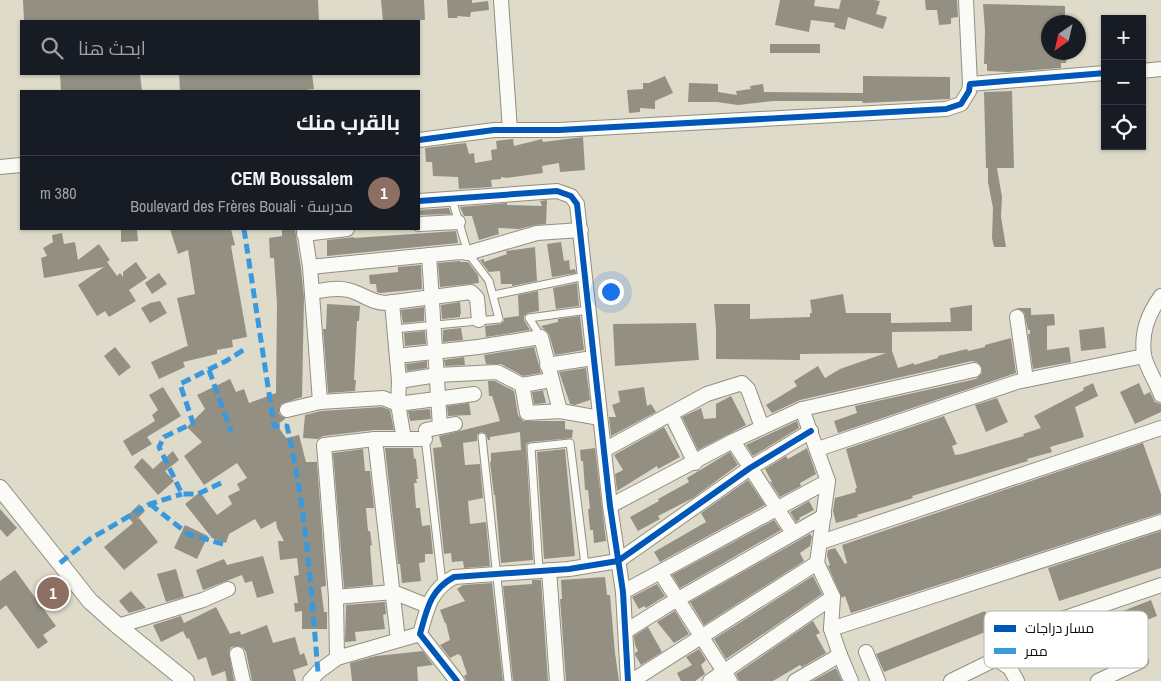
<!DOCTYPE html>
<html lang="ar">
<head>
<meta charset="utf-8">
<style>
  body { margin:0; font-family:"Archivo Narrow",Cairo,sans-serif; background:#242831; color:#f1f3f6; direction:rtl }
  .controls { position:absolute; right:15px; top:15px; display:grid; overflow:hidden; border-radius:0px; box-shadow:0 1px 4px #0004 }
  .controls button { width:45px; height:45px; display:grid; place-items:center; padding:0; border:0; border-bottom:1px solid #363941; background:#171b24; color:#f1f3f6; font:25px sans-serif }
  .compass { position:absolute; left:1041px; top:15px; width:45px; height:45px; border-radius:50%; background:#171b24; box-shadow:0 1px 4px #0004; rotate:214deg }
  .you { position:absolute; left:610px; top:291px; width:18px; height:18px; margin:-12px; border:4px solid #fff; border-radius:50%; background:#1a73e8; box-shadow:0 0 0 8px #1a73e833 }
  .badge { display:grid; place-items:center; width:32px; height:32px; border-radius:50%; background:#0f766e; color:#fff; font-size:16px; font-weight:700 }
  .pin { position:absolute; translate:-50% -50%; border:2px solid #fff; box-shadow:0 1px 5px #0006 }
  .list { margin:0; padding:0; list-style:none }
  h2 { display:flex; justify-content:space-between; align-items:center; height:65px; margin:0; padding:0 20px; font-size:21px }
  h2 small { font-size:16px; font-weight:400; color:#9ea1a6 }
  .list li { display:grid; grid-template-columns:32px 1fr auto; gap:15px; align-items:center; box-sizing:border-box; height:75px; padding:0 20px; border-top:1px solid #363941 }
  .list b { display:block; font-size:19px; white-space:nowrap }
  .list p { margin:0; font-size:16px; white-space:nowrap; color:#9ea1a6 }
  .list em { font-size:16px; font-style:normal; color:#9ea1a6 }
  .icon { flex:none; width:28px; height:28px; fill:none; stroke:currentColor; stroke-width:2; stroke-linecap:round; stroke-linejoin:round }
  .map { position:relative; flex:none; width:1161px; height:681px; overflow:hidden; direction:ltr }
  .search { position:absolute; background:#171b24; box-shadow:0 1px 4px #0004; left:20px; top:20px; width:400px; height:55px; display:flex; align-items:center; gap:12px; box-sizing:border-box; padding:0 18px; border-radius:0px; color:#9ea1a6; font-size:19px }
  .panel { position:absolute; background:#171b24; box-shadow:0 1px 4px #0004; left:20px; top:90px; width:400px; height:140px; border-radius:0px; direction:rtl }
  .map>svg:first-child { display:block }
  .building { fill:#939083 }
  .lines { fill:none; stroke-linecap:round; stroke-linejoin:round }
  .service-casing { stroke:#928f82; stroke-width:9 }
  .minor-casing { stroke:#928f82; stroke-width:16 }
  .tertiary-casing { stroke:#928f82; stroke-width:18 }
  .service { stroke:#fafaf7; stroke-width:7 }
  .minor { stroke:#fafaf7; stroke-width:14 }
  .tertiary { stroke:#fafaf7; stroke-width:16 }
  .quiet { stroke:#3a99dd; stroke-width:5; stroke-dasharray:10 5; stroke-linecap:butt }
  .cycleway-casing { stroke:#fff; stroke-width:9 }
  .cycleway { stroke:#0057b8; stroke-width:6 }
  .key { fill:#fff; stroke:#b7b6b3; stroke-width:1 }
  .key-label { font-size:14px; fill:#0e0c03 }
</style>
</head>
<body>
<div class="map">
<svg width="1161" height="681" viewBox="0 0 1161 681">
  <rect width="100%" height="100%" fill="#dfdbca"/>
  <g class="building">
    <polygon points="23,0 318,0 319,20 248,21 92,21 92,20 24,21"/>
    <polygon points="381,0 424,0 425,20 383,21"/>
    <polygon points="447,0 472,0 472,3 488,1 489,10 471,12 470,17 457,16 458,18 448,18"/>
    <polygon points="780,0 815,0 814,6 839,9 841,0 875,0 880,1 876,14 887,17 883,29 848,17 845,30 834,27 835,23 811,20 809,32 775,25"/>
    <polygon points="925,0 957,0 958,17 951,18 951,24 939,25 937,10 926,10"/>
    <polygon points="983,4 1065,6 1065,22 1048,22 1048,53 1067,54 1066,63 1061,63 1061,68 1008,72 987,71 987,64 984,64 985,31"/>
    <rect x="770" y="44" width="50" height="9"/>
    <polygon points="60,74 140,74 142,91 61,91"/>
    <polygon points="179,74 312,74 314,89 297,91 180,91"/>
    <polygon points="665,76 673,93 655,101 655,109 640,108 640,112 629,113 627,90 643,89 643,83 649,83"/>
    <polygon points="863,76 950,77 950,99 863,103 862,101 773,101 738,105 717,102 688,102 689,83 718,84 718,92 737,95 736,91 751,89 750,86 763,84 764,92 863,93"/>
    <polygon points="1012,91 1014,168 997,168 1002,197 1001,217 1006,247 994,247 992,238 993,208 988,182 988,168 986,168 984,92"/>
    <polygon points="583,137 585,170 560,172 559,163 542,166 543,173 507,178 501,177 501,179 491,180 492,187 459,189 458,177 433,176 432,162 426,162 425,148 466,143 469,154 474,153 475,163 492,160 491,150 497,149 496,141 513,139 514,146 542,139 543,142"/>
    <polygon points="547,200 546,224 535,225 519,229 498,228 499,234 479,240 472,216 464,216 460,207 507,203 507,205 542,206 540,201"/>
    <polygon points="449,208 451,214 419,215 419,210"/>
    <polygon points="121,229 137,229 138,241 121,242"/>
    <polygon points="170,229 231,229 235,245 231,246 247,337 232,340 233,347 217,350 217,354 183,362 185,367 159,379 151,362 187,346 188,347 177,298 195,294 188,250 178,254"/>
    <polygon points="282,229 295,229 301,268 304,298 302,397 281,404 279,413 281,416 286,418 277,425 286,438 299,435 306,462 317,462 326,586 321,587 324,612 327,612 327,629 302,629 302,611 295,612 294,603 298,603 294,576 299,575 297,558 280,560 278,541 284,541 277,528 276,521 261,529 255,519 229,534 226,543 212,538 185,504 200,492 217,515 232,504 228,496 240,490 237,484 247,478 237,463 204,485 184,456 202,442 187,427 205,409 197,395 230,379 236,392 244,389 249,403 276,393 277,304 274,258 270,258 269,238 282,236"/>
    <polygon points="456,231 458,243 327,256 327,240 354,237 354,238"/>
    <polygon points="62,233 64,244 75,242 78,260 99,244 110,260 107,262 117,276 120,273 123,277 123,272 136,262 147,278 129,290 136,301 109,317 105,311 97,316 78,285 104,267 44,278 41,258 47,256 43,248 53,242 52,235"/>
    <polygon points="561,242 564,261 569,260 570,270 575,269 576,273 552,277 547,244"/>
    <polygon points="535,247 537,281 512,286 512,284 501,284 500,271 489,272 480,260 484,259 484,262 507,254 506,251"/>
    <polygon points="460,261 460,262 468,262 478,275 479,283 440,287 438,263"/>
    <polygon points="421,265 422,289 380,293 377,292 376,284 370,284 369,275 398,272 398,267"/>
    <polygon points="159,273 167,284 152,294 145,283"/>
    <polygon points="577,283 579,306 556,309 553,288"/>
    <polygon points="538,291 539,311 528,313 524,316 524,320 530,330 486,337 485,326 500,324 504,321 504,318 519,316 518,295"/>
    <polygon points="843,294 846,313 891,313 891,323 951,322 950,308 972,305 972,331 892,332 892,351 898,368 914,363 914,365 938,358 938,356 967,349 968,351 985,347 985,345 1011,338 1016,373 838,433 834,421 857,413 855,406 976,379 982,373 982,368 977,362 972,361 800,400 772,413 766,405 797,386 794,381 818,366 825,378 840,369 886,353 800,354 800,360 716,359 716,329 714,304 750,304 750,319 810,317 810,313 812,313 810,300"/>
    <polygon points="160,301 167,313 150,323 141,308 150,303"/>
    <polygon points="460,302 461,314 460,314 460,317 442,319 441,305"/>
    <polygon points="327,304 360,306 359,321 357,321 354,380 356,380 355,391 328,393 323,329 326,329"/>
    <polygon points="424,307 424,321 403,323 401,310"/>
    <polygon points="1016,308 1031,308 1031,315 1054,314 1055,325 1047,326 1047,350 1069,347 1071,362 1033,369 1028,334 1030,334 1030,330 1028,330 1024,312"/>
    <polygon points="580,316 584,350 555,355 549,334 541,326 558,322 558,319"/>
    <polygon points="696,323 699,360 615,366 613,324"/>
    <polygon points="1104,327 1106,348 1081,351 1079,330"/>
    <polygon points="461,328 463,340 443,342 443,330"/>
    <polygon points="425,331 426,344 405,346 404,333"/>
    <polygon points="115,347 131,367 119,376 104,356"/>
    <polygon points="534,347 541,373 523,376 501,364 486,364 484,355"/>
    <polygon points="464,357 465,365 445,366 444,360"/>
    <polygon points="427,361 427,368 407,371 406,364"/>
    <polygon points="586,368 590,400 575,405 570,404 559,372"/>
    <polygon points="488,381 495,381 514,391 518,415 523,421 565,421 565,429 573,430 572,438 530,442 526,444 533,560 501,563 495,495 494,495 490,462 491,462 491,453 521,450 520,432 490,437 490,440 488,440 486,434 481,432 477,435 477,441 463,443 465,465 480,464 483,498 468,501 470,524 486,522 490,566 464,568 463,561 452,562 451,553 444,554 433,448 442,447 439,436 500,421 492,396 489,396"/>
    <polygon points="1093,383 1098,396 1075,407 1084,437 1050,447 1052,452 1027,459 1028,461 912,496 913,498 857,515 858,517 836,523 833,511 835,498 856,492 855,489 857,488 846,449 944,416 957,444 952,446 955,455 962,454 1024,436 1023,434 1041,428 1034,416 1084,390 1083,388"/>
    <polygon points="1139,383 1144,395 1150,392 1155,402 1161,404 1161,412 1135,424 1120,392"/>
    <polygon points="163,387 181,416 147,437 152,444 132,456 123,441 155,421 152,415 158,410 149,395"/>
    <polygon points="644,387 647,406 651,404 656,412 611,436 609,417 616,417 612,405 620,402 618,391"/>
    <polygon points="546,390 543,391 546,403 534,404 532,392"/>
    <polygon points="731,396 746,425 698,450 682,417 701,408 704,419 716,418 716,404"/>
    <polygon points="997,398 1008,422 986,432 975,405"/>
    <polygon points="469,403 471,415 448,416 447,406"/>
    <polygon points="382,407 390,410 394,430 374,430 323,436 318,439 303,438 305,415 321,411"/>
    <polygon points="430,409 431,419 410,421 408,411"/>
    <polygon points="797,421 799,428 753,456 746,445"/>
    <polygon points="664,427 680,457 658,469 657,466 617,491 615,474 623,470 614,455"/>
    <polygon points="1143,443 1161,494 1161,513 851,613 845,596 842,598 828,566 830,565 827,555 828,550 835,548 845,564 847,563 842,545"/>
    <polygon points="385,448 413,448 414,458 416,459 418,479 416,479 417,483 414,483 416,508 420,508 422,526 430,525 433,554 425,554 425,562 419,563 421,581 402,583 400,564 398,564"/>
    <polygon points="595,448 606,541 594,543 593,530 590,530 588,509 590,509 588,490 585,490 583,461 581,461 580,450"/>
    <polygon points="807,448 816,474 800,483 801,486 780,497 770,482 772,482 765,469 786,456 788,459"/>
    <polygon points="363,449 365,471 370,471 374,508 366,508 368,531 370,531 372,545 370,546 373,585 344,588 333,453"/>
    <polygon points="565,449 575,556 544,559 537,452"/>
    <polygon points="173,451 179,460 165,471 174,481 158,495 134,467 142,458 153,469"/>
    <polygon points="730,452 738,465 693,498 658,516 660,519 638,531 630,517 659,501 658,499 689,482 687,478"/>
    <polygon points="748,480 765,505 660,562 654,552 706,522 701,513"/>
    <polygon points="809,501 814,510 799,518 800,519 796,522 790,512"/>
    <polygon points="139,504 145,511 136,520 139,518 158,542 124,570 104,547 133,523 127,516"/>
    <polygon points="0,509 17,528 7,537 0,529"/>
    <polygon points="774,520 781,530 680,588 672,575"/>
    <polygon points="185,525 208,536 197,559 174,548"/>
    <polygon points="1161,531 1161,568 1059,601 1048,568"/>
    <polygon points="810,534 812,537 810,546 800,553 804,561 704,625 690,602"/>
    <polygon points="263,556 274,593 257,598 252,581 245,583 242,575 203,590 196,570 224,559 227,565"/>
    <polygon points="176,569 184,597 166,602 157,574"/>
    <polygon points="15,570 56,626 43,635 48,642 38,649 6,605 0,610 0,581"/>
    <polygon points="813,576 822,594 726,659 714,639"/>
    <polygon points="605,577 607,595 610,595 615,653 619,681 566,681 560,599 562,599 561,580"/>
    <polygon points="532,580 541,580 548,681 513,681 503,586 532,584"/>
    <polygon points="492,583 503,681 466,681 464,676 467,674 461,656 458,654 450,658 440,645 450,640 446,623 445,623 440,610 465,601 457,589 463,585"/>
    <polygon points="657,584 665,596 646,608 644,606 639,609 632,597"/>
    <polygon points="131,591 146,608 129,613 119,601"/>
    <polygon points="1151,600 1157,616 1055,656 1049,640"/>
    <polygon points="385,602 386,614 383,615 385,629 355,632 356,641 345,642 346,605"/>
    <polygon points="216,607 230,634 240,631 241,635 267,625 273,643 295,637 300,655 304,653 308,665 293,670 296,681 252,681 246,652 243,648 239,646 231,647 229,652 234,681 227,681 225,671 212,676 206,657 198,660 189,638 187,639 183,631 161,642 153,625 181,616 184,623"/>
    <polygon points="675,611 689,634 674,643 657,622"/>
    <polygon points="985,611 993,629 884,672 876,654"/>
    <polygon points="813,621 820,633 816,635 826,653 802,667 800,665 773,681 739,681 736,674"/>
    <polygon points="648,627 662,652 641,665 635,655 635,653 638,651 635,645 634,636"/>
    <polygon points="699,649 706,660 701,665 705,674 695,681 681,681 677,673 692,665 686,657"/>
    <polygon points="423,651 433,665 417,667 418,681 352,681 350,663 376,656"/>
    <polygon points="836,668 842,681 812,681"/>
  </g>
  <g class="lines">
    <defs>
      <g id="service">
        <polyline points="494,295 585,276"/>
        <polyline points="394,329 499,319 489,281 468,253 452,199"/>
        <polyline points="541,337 529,318 588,310"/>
        <polyline points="425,437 442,583"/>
        <polyline points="482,437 508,681"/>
        <polyline points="539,570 531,447 570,443 585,565"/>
      </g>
      <g id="minor">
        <polyline points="501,0 510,130"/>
        <polyline points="966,0 970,84"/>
        <polyline points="1142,71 1161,69"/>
        <polyline points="419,140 494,130 559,130 946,109 961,104 969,91 970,84 1105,73"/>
        <polyline points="0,167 21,165"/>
        <polyline points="419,201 557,191 571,196 577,204 610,506 623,592 628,681"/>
        <polyline points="419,224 458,222"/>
        <polyline points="304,229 310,267 320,402"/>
        <polyline points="304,234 347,229"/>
        <polyline points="429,255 440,427"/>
        <polyline points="310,267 460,252 468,253 537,233 581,230"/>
        <path d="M312,292C324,290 336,287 348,290C362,293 371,303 386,303L471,292L477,298L479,320"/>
        <path d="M1161,296C1148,314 1141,332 1144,355C1145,364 1157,384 1161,395"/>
        <polyline points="392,302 399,381 398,404 404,439"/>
        <polyline points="1017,317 1026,380"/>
        <polyline points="397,356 478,347 541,337 560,411"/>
        <polyline points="547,365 593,358"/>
        <polyline points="399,381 437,375 497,372 522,385 551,380"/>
        <polyline points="522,385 527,413 560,411 600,418"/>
        <polyline points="287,410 320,402 383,398 398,404 474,394"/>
        <polyline points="671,414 695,463"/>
        <polyline points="426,430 455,424"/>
        <polyline points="733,441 793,533"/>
        <polyline points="818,449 1017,382 1144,356"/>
        <polyline points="604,450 707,394 742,383 748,389 762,427"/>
        <polyline points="610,506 733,441 802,409"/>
        <polyline points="821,542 1161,428"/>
        <polyline points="549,570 557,681"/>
        <polyline points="660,572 730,681"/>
        <polyline points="623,592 828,481"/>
        <polyline points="336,597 393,592 428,606"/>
        <polyline points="1053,622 1161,585"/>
        <polyline points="118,626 203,600 228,589"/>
        <polyline points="831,629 1161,522"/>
        <polyline points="626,631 666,606 824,516"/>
        <polyline points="398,640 375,439 425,439"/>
        <polyline points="866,652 878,681"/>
        <polyline points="237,654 243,681"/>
        <polyline points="337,658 336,597 324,445 375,439"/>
        <polyline points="310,681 318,672 337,658 420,634"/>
        <path d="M457,681L420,634C427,609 430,590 454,577L569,569L618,561L750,468L811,431"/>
        <polyline points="632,681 817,563"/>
        <polyline points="710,681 833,597"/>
        <polyline points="795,681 840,655"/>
        <polyline points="851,681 840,655 831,629 833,597 817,563 828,481 802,409 974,370"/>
        <polyline points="951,681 996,659 1010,668 1017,681"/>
        <polyline points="1098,681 1141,661"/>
      </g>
      <polyline id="tertiary" points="0,488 90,601 118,626 186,681"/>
    </defs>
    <use href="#service" class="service-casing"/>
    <use href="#minor" class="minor-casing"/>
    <use href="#tertiary" class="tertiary-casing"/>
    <use href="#service" class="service"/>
    <use href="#minor" class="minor"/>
    <use href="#tertiary" class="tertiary"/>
    <g class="quiet">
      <path d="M244,229L274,426H287C306,507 311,590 318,672"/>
      <polyline points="209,370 231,432"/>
      <polyline points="221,483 198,494 182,494 159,447 164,437 193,423 180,384 226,361 245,349"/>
      <polyline points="150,504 188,534 223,544"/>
      <polyline points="60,563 90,539 150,504 182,494"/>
    </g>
    <defs>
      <g id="cycleway">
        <polyline points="419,140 494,130 559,130 946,109 961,104 969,91 970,84 1105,73"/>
        <polyline points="419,201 557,191 571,196 577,204 610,506 623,592 628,681"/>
        <path d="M457,681L420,634C427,609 430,590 454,577L569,569L618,561L750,468L811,431"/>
      </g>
    </defs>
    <use href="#cycleway" class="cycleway-casing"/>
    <use href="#cycleway" class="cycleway"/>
  </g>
  <rect x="984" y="611" width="164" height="57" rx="8" class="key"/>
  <rect x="994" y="625" width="22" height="7" fill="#0057b8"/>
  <rect x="994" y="648" width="22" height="6" fill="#3a99dd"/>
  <g class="key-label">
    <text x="1025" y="633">مسار دراجات</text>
    <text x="1025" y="656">ممر</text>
  </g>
</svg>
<div class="controls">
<button>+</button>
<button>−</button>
<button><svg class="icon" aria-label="locate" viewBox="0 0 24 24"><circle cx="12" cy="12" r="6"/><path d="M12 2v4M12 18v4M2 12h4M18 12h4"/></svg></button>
</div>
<svg class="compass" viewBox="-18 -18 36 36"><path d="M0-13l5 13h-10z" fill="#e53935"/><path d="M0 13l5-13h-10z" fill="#9ea1a6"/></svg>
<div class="you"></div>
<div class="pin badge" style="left:53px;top:593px;background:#8d6e63">1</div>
<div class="search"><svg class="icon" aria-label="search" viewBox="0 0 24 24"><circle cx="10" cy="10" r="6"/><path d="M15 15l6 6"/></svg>ابحث هنا</div>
<section class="panel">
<h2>بالقرب منك<small></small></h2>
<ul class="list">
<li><span class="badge" style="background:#8d6e63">1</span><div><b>CEM Boussalem</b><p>مدرسة · Boulevard des Frères Bouali</p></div><em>380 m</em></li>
</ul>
</section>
</div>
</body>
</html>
